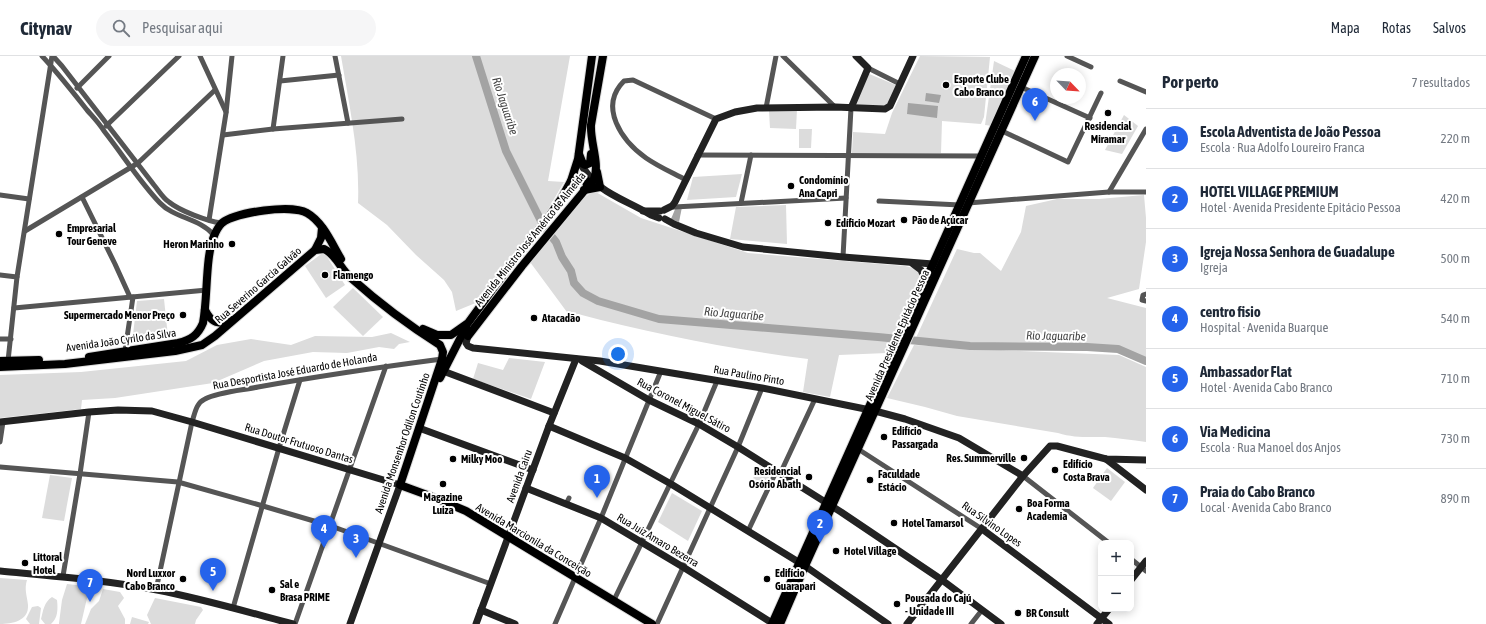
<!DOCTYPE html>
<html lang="pt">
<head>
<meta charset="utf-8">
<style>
  body { margin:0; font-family:"Asap Condensed",sans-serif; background:#f6f6f7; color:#1f2937 }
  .controls { position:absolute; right:12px; bottom:12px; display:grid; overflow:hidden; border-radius:8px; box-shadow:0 2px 10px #0003 }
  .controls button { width:36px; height:36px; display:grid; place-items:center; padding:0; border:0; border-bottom:1px solid #e0e1e3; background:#fff; color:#1f2937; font:20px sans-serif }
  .compass { position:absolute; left:1050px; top:12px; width:36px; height:36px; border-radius:50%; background:#fff; box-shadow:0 2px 10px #0003; rotate:115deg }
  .you { position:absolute; left:618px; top:298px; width:14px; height:14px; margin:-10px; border:3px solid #fff; border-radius:50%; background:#1a73e8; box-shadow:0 0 0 6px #1a73e833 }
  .badge { display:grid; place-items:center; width:26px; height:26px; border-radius:50%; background:#2563eb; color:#fff; font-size:13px; font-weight:700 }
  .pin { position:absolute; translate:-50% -33px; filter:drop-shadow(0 1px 2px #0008) }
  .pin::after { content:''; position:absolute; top:21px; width:14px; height:12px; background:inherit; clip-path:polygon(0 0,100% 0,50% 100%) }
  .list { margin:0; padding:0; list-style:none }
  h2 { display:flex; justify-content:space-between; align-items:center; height:52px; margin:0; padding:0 16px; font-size:17px }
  h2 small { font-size:13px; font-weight:400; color:#747a83 }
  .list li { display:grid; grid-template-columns:26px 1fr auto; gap:12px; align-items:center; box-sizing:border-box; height:60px; padding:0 16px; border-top:1px solid #e0e1e3 }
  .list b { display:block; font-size:15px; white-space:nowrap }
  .list p { margin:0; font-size:13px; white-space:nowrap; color:#747a83 }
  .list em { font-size:13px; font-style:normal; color:#747a83 }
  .icon { flex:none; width:22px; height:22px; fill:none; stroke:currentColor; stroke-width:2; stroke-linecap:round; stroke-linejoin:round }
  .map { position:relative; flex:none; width:1146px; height:568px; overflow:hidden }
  header { display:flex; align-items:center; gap:24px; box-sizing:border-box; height:56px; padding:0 20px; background:#fff; border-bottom:1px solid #e0e1e3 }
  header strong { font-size:19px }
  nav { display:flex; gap:22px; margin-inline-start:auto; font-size:14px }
  .search { width:280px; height:36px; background:#f6f6f7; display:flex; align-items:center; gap:10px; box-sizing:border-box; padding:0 14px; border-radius:22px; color:#747a83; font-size:15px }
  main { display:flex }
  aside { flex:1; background:#fff }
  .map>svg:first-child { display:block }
  .green { fill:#dcdcdc }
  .water { fill:#a3a3a3 }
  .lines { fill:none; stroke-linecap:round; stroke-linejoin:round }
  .river { stroke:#a3a3a3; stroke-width:8 }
  .primary-casing { stroke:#dbdbdb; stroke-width:10 }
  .street { stroke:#555; stroke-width:5 }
  .secondary { stroke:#222; stroke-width:7 }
  .primary { stroke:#000; stroke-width:8 }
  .poi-dot { fill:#000; stroke:#fff; stroke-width:1.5 }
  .labels { text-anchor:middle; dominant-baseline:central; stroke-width:4; stroke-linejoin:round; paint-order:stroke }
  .poi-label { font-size:11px; font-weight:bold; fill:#000; stroke:#fff; text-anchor:start }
  .street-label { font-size:11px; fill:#000; stroke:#fff }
  .water-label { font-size:12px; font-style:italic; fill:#444; stroke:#fff }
</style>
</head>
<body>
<header>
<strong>Citynav</strong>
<div class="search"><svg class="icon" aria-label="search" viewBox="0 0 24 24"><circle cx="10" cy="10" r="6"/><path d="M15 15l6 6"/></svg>Pesquisar aqui</div>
<nav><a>Mapa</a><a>Rotas</a><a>Salvos</a></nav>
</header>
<main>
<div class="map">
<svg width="1146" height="568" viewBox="0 0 1146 568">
  <rect width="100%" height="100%" fill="#fff"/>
  <g class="green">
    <path d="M341,0H570L548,125L564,126L547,155L527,180L478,246L456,255L452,236L444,224L416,199L387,169L358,147C360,98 349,48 341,0Z"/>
    <polygon points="920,0 990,1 984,61 981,68 942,65 941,97 852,97 853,76 885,78 892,57"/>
    <polygon points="994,5 1015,15 993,70 985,69"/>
    <polygon points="867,17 898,30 888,51 854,50"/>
    <polygon points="797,53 796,73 770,72 769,55"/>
    <polygon points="1124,59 1138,70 1122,98 1105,94"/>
    <polygon points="799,73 812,73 811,92 799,92"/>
    <polygon points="742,118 736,141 687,144 693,121"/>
    <path d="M594,135L641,162L748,197L905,210L917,213L921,222L913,238L911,247L887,297L839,299L830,341L803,336L808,303C730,293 653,278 578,258L575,267L530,206L538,198L548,184L585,141Z"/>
    <polygon points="1144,139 1146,162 1146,186 1139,233 1107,242 1146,252 1146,306 1118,293 970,290 915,284 957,193 974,197 980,197 1001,215 1021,176 1026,150 1057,143 1099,143"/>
    <polygon points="786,149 787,188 730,183 736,151"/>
    <polygon points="324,196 345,229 326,242 305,210"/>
    <polygon points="353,232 383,261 363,280 333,251"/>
    <polygon points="164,243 168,281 132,287 137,245"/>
    <polygon points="391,277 410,286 399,288 394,293 379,291 347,297 313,296 264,305 213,327 115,342 82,344 81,353 0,362 0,319 81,316 186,305 217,289 251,283 291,289 315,280 372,281"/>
    <path d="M914,289L1020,295L1119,299L1146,311V386C1132,384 1118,382 1105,381C1088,381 1074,382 1058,377L957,360L925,351L887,342Z"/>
    <polygon points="509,302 545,306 531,343 473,323 478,307 503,314"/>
    <polygon points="759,409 771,418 763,433 751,427"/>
    <polygon points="1107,412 1125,426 1111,445 1093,432"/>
    <polygon points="50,419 72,422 64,465 42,462"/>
    <polygon points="672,437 702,455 688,485 658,466"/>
    <path d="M0,522L27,524C24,533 27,540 28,549C29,565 12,568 0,568Z"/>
    <polygon points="67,528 85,530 90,536 87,542 81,568 59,568 59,567 62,544"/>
    <polygon points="103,533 120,536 124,542 118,550 125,563 125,568 85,568 91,553 99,545"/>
    <path d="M52,541L57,544C58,553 58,562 51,568H45L41,563C43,555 44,546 52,541Z"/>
    <polygon points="155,542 201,551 203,554 196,564 195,568 151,568 147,559"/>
    <polygon points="38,550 41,552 39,568 30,568 26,563 32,551"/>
    <polygon points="132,561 149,566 148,568 130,568"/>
  </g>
  <g class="water">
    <polygon points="926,37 941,39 939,47 925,45"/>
    <polygon points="908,47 938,50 937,62 907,58"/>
    <polygon points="676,151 682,151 679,166 671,163"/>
  </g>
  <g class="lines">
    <polyline class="river" points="476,0 506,95 544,171 556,186 562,201 571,215 574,227 583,237 598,245 659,263 878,281 970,290 1087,291 1118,293 1146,305"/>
    <defs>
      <g id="primary">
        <polyline points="579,98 583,108 585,109 590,107 591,98"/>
        <path d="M571,125C576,121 581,118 586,124L587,131"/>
        <polyline points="584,134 600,131 597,116"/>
        <polyline points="315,194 321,182 322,172"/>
        <path d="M205,254C211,266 218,270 230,264"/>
        <polyline points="423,273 437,279 451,279 468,267 514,204 550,159 561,143 571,125 578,103 592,0"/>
        <path d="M468,280L522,210L594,123C600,108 590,86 591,69L603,0"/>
        <path d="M89,301L178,287C191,284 198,279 203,267C208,241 205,202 214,180C216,175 219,170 222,167C236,156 292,148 307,157C323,166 332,188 341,203"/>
        <polyline points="0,305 39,304"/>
        <path d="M0,311L65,308L175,295L202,289L215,280L315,194L324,193C336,198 341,214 351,222C379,247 408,269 440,289L443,296L442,303L400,429L430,440L466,455L652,568"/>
        <polyline points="440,322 466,271"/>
        <polyline points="772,568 1026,0"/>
        <polyline points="780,568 805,510 1035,0"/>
      </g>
    </defs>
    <use href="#primary" class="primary-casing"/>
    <g class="street">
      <path d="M42,0C58,17 72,35 87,54C93,61 99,67 104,75C123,99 139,125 160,147C174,162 199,162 214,179"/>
      <path d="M53,0L62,10L154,129C159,135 163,142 169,146C180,155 207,165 221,167"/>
      <polyline points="200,0 226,56"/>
      <polyline points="335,0 348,67"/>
      <polyline points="783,0 835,51"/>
      <polyline points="1067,0 1091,11"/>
      <polyline points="868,12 900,28"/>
      <polyline points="280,25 339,19"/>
      <polyline points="1120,25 1146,36"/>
      <polyline points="1021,31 1090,62"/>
      <polyline points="77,32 109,0"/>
      <polyline points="766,52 776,0"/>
      <polyline points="106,70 179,0"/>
      <polyline points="273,73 283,0"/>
      <polyline points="1002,75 1068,106 1101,37"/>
      <polyline points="223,79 273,73 402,63"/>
      <polyline points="697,99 981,100"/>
      <path d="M686,124C673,117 659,111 646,102C622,85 598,51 624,25L633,24L716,63"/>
      <polyline points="1109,136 1146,73"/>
      <polyline points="0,139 29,143"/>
      <polyline points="82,141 115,208 130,241"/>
      <polyline points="879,145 960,149"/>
      <polyline points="741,147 751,99"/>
      <polyline points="968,147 1109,136 1146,136"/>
      <polyline points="672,150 674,151 846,142"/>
      <polyline points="209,164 226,57 232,0"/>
      <polyline points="25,175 138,107 215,34"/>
      <polyline points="843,201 851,52"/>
      <polyline points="0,219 17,221"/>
      <polyline points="1146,238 1143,239 1142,244 1146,245"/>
      <polyline points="14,252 207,234"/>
      <polyline points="0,283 11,283"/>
      <polyline points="125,295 133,241"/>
      <polyline points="8,305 17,221 52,0"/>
      <polyline points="0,386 3,366"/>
      <polyline points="858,393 982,473"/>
      <polyline points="0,411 178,426 263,450 331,470 491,528"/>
      <polyline points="780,418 815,343"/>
      <polyline points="1023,420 1109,487"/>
      <polyline points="566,448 569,442"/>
      <polyline points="748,475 776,416"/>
      <polyline points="1131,503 1146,515"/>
      <polyline points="63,520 80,418 89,356"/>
      <path d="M156,534L192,366C195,357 196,347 205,343C218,336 244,334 258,331C319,320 381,311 442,303"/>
      <polyline points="614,544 699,368 717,325"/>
      <polyline points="233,552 279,392 300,324"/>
      <polyline points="295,568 386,310"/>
      <polyline points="555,568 601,462 661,315"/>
      <polyline points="657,568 738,391 762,332"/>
      <polyline points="971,568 982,554"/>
    </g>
    <g class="secondary">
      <polyline points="851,52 868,12 856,0"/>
      <path d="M579,105C597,138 621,141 651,159L659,162"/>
      <polyline points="664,154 672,150 675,146 716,63 735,56 757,52 835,51 885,53 890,50 913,0"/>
      <polyline points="643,155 660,155"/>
      <polyline points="665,163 674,168 696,177 743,191 843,201 933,208"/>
      <polyline points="913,208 921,214 926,225"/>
      <polyline points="468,280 466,287 468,290 473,292 600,305 762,332 875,355 905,363 959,382 1023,420"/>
      <polyline points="582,305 649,344 699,368 738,391 841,456 942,524 1001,568"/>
      <polyline points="443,315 554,357"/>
      <polyline points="0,366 89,356 118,354 152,355 192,366 400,429 350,568"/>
      <polyline points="549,370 625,402 671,428 805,510 888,568"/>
      <polyline points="419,372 533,414"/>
      <polyline points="1106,403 1146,434"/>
      <polyline points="526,432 601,462 683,511 772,567"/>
      <polyline points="982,473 1109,568"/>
      <path d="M0,515C52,520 105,524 157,534C203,543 248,556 293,568"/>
      <polyline points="1131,524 1146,505"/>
      <polyline points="481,554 515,568"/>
      <polyline points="476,568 549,370 576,303"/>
      <polyline points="907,568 1023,420 1050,390 1057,390 1106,403 1146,404"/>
      <polyline points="1097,568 1109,553"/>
    </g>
    <use href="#primary" class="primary"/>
  </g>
  <g class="poi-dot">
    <circle cx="946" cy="29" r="4"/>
    <circle cx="1108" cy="57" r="4"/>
    <circle cx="791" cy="130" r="4"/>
    <circle cx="904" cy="164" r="4"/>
    <circle cx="828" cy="167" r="4"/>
    <circle cx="59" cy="178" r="4"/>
    <circle cx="232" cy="188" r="4"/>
    <circle cx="325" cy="219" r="4"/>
    <circle cx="183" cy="259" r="4"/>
    <circle cx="534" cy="262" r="4"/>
    <circle cx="884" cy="381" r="4"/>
    <circle cx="1024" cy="402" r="4"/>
    <circle cx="453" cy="403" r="4"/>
    <circle cx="1055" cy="414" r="4"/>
    <circle cx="809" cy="421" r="4"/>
    <circle cx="870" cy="424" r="4"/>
    <circle cx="443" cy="428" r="4"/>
    <circle cx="1019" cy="453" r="4"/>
    <circle cx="894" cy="467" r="4"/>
    <circle cx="836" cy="495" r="4"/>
    <circle cx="25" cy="507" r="4"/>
    <circle cx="183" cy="523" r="4"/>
    <circle cx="767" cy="523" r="4"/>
    <circle cx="272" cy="534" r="4"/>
    <circle cx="897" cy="548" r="4"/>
    <circle cx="1018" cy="557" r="4"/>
  </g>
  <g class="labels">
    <g class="poi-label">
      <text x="954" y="23">Esporte Clube<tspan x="954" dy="13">Cabo Branco</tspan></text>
      <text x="1108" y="70" text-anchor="middle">Residencial<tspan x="1108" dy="13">Miramar</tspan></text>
      <text x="799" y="124">Condomínio<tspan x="799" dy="13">Ana Capri</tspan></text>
      <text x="912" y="164">Pão de Açúcar</text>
      <text x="836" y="167">Edíficio Mozart</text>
      <text x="67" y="172">Empresarial<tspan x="67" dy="13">Tour Geneve</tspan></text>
      <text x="224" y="188" text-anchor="end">Heron Marinho</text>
      <text x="333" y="219">Flamengo</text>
      <text x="175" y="259" text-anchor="end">Supermercado Menor Preço</text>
      <text x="542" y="262">Atacadão</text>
      <text x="892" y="375">Edifício<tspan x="892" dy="13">Passargada</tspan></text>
      <text x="1016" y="402" text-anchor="end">Res. Summerville</text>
      <text x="461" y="403">Milky Moo</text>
      <text x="1063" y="408">Edifício<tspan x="1063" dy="13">Costa Brava</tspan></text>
      <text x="801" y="415" text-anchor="end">Residencial<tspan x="801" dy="13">Osório Abath</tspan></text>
      <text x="878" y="418">Faculdade<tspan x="878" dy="13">Estácio</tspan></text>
      <text x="443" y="441" text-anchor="middle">Magazine<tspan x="443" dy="13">Luiza</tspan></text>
      <text x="1027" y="447">Boa Forma<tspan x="1027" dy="13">Academia</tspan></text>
      <text x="902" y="467">Hotel Tamarsol</text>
      <text x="844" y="495">Hotel Village</text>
      <text x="33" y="501">Littoral<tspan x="33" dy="13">Hotel</tspan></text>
      <text x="175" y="517" text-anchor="end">Nord Luxxor<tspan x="175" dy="13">Cabo Branco</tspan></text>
      <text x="775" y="517">Edifício<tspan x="775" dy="13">Guarapari</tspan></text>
      <text x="280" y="528">Sal e<tspan x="280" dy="13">Brasa PRIME</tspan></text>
      <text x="905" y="542">Pousada do Cajú<tspan x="905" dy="13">- Unidade III</tspan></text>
      <text x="1026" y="557">BR Consult</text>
    </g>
    <g class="street-label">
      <text transform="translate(530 183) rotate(-51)">Avenida Ministro José Américo de Almeida</text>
      <text transform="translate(258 229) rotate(-41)">Rua Severino Garcia Galvão</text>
      <text transform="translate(897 279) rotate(-66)">Avenida Presidente Epitácio Pessoa</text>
      <text transform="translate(121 284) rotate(-8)">Avenida João Cyrilo da Silva</text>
      <text transform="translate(295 315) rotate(-10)">Rua Desportista José Eduardo de Holanda</text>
      <text transform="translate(749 319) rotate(10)">Rua Paulino Pinto</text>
      <text transform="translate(684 349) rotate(28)">Rua Coronel Miguel Sátiro</text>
      <text transform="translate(299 387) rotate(17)">Rua Doutor Frutuoso Dantas</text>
      <text transform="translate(402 387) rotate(-71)">Avenida Monsenhor Odilon Coutinho</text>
      <text transform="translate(519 420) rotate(-70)">Avenida Cairu</text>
      <text transform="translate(992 468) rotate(35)">Rua Silvino Lopes</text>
      <text transform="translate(534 484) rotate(31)">Avenida Marcionila da Conceição</text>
      <text transform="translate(658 484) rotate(31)">Rua Juiz Amaro Bezerra</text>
    </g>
    <g class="water-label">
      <text transform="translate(505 50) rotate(72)">Rio Jaguaribe</text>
      <text transform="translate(734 258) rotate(5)">Rio Jaguaribe</text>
      <text transform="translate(1056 280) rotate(1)">Rio Jaguaribe</text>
    </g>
  </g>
</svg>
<div class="controls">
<button>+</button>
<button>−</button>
</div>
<svg class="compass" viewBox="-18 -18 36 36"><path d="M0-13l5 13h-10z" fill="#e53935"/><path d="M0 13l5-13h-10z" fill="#747a83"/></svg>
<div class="you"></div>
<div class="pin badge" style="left:597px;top:442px">1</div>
<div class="pin badge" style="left:820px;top:487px">2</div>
<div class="pin badge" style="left:356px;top:502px">3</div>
<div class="pin badge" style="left:324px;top:492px">4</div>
<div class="pin badge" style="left:213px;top:535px">5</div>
<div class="pin badge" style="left:1035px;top:65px">6</div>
<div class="pin badge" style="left:90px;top:546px">7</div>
</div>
<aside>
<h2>Por perto<small>7 resultados</small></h2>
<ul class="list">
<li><span class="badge">1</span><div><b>Escola Adventista de João Pessoa</b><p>Escola · Rua Adolfo Loureiro Franca</p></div><em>220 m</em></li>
<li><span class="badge">2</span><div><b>HOTEL VILLAGE PREMIUM</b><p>Hotel · Avenida Presidente Epitácio Pessoa</p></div><em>420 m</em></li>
<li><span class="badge">3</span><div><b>Igreja Nossa Senhora de Guadalupe</b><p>Igreja</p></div><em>500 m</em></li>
<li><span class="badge">4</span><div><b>centro fisio</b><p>Hospital · Avenida Buarque</p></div><em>540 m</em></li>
<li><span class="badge">5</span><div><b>Ambassador Flat</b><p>Hotel · Avenida Cabo Branco</p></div><em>710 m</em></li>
<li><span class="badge">6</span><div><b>Via Medicina</b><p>Escola · Rua Manoel dos Anjos</p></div><em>730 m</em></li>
<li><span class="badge">7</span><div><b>Praia do Cabo Branco</b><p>Local · Avenida Cabo Branco</p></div><em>890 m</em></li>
</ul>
</aside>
</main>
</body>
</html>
